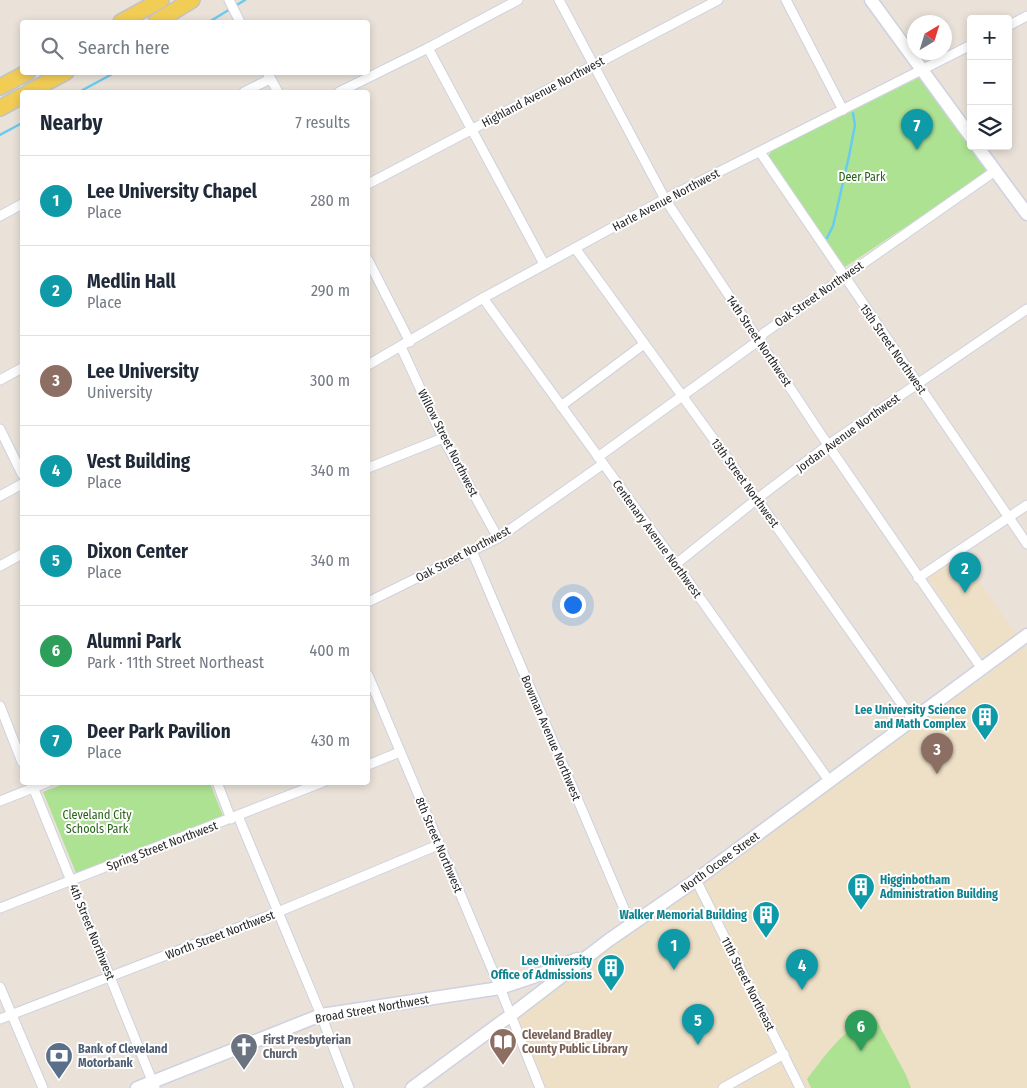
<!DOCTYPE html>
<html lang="en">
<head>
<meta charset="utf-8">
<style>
  body { margin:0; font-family:"Fira Sans Condensed",sans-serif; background:#f2f2f3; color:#1f2937 }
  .controls { position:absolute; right:15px; top:15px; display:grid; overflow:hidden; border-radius:5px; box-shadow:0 2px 8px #0003 }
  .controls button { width:45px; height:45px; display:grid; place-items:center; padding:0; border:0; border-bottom:1px solid #e0e1e3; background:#fff; color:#1f2937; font:25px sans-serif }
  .compass { position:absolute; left:907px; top:15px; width:45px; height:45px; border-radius:50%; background:#fff; box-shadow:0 2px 8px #0003; rotate:38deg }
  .you { position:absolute; left:572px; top:604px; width:18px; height:18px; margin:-12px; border:4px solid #fff; border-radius:50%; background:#1a73e8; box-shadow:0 0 0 8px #1a73e833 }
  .badge { display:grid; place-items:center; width:32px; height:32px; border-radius:50%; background:#345afb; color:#fff; font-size:16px; font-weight:700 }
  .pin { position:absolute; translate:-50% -41px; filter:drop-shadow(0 1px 2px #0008) }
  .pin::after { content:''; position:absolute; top:26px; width:18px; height:15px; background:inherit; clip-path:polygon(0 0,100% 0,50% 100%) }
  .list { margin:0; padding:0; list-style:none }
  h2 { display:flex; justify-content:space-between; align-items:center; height:65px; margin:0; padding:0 20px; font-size:21px }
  h2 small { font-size:16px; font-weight:400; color:#747a83 }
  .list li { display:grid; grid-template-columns:32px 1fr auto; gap:15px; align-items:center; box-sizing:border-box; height:90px; padding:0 20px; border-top:1px solid #e0e1e3 }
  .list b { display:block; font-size:19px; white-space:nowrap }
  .list p { margin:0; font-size:16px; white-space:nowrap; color:#747a83 }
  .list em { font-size:16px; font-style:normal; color:#747a83 }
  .icon { flex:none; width:28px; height:28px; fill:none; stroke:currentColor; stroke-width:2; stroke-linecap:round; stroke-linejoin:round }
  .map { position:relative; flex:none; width:1027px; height:1088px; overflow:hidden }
  .search { position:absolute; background:#fff; box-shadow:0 2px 8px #0003; left:20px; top:20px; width:350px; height:55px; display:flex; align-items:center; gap:12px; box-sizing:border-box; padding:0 18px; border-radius:5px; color:#747a83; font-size:19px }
  .panel { position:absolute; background:#fff; box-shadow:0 2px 8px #0003; left:20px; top:90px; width:350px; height:695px; border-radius:5px }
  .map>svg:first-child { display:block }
  .education { fill:#ede0c7 }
  .green { fill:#aee293 }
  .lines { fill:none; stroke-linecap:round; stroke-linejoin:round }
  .stream { stroke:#69cbef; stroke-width:2.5 }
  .street-casing { stroke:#ced1e1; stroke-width:11 }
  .secondary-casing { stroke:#ced1e1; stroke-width:15 }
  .primary-casing { stroke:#c3c3c3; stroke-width:18 }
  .street { stroke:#fff; stroke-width:9 }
  .secondary { stroke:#fff; stroke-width:12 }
  .primary { stroke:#f1cd56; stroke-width:15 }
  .labels { text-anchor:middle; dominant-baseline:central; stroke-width:4; stroke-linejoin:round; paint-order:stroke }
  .street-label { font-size:12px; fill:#272727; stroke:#fff }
  .park-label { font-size:12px; fill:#286318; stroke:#fff }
  .culture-label { font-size:12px; font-weight:bold; fill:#0d838f; stroke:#fff; text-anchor:end }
  .education-label { font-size:12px; font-weight:bold; fill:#785e54; stroke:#fff; text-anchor:start }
  .worship-label { font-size:12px; font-weight:bold; fill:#5b616d; stroke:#fff; text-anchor:start }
  .service-label { font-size:12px; font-weight:bold; fill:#4e5e75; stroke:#fff; text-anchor:start }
</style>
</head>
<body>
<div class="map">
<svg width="1027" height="1088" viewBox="0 0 1027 1088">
  <rect width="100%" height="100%" fill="#eae2d8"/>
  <polygon class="education" points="961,555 1027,650 1027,1088 540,1088 511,1015 696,880 997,668 987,654 981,656 928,578"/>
  <g class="green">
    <polygon points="918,78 921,79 928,86 972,146 986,170 979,178 845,267 769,159 769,154 773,150"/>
    <polygon points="66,783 210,783 223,816 76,873 43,792"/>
    <path d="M874,1019L877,1021L906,1075L911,1088H811L807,1079C822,1060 847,1022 874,1019Z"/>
  </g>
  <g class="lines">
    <g class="stream">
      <polyline points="209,22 245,0"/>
      <polyline points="79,92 116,72"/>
      <polyline points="0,135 22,123"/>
      <polyline points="827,238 833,226 849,156 855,125 853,113"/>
    </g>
    <defs>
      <g id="street">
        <polyline points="229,0 240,22"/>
        <polyline points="559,0 665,199 828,445 982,669"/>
        <polyline points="786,0 843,110"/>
        <polyline points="1008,26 1027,16"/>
        <polyline points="428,48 544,264"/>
        <polyline points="267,72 278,92"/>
        <polyline points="244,92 270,79"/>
        <polyline points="339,92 428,48 518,0"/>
        <polyline points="760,152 1027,544"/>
        <polyline points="368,184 718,0"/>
        <polyline points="0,216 22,204"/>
        <polyline points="575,248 757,499 913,720"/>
        <polyline points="368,260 410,342"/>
        <polyline points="483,298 676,564 830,782"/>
        <polyline points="401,347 443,438 498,538"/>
        <polyline points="368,365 483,298 665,199 971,45"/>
        <polyline points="0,380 22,368"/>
        <polyline points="561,406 644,344"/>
        <polyline points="0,429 22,474"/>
        <polyline points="598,457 758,341 764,333 995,171"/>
        <polyline points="368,468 443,438"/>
        <polyline points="0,496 22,484"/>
        <polyline points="472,551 631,925"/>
        <polyline points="676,564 757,499 828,445 1027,309"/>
        <polyline points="0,566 22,554"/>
        <polyline points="918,578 1027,505"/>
        <polyline points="368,602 498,538 603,464"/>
        <polyline points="368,675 500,988 540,1088"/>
        <polyline points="0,706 22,762"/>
        <polyline points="368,765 400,752"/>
        <polyline points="31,782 155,1088"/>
        <polyline points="217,782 231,819"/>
        <polyline points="0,801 48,782"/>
        <polyline points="238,816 321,1015 349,1088"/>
        <polyline points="696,880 800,1088"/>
        <polyline points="0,908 323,782"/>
        <polyline points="0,987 43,1088"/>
        <polyline points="0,1019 278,912 438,845"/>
        <polyline points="723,1088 784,1054"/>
      </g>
      <g id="secondary">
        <polyline points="871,0 971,137"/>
        <polyline points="977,146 1027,214"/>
        <polyline points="137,1088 321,1015 500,988 536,976 577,959"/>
        <polyline points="412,1088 511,1015 609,940 696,880 1027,635"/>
      </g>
      <g id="primary">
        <polyline points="121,22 161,0"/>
        <polyline points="156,22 192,0"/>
        <polyline points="0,87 28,72"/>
        <polyline points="29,92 66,72"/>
        <polyline points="0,108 22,96"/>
      </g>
    </defs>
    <use href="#street" class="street-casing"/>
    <use href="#secondary" class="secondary-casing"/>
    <use href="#primary" class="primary-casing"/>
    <use href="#street" class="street"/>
    <use href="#secondary" class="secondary"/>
    <use href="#primary" class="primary"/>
  </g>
  <defs>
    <symbol id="building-pin" viewBox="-11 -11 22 30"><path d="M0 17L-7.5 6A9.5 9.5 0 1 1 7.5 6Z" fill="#0f9aa8" stroke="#fff"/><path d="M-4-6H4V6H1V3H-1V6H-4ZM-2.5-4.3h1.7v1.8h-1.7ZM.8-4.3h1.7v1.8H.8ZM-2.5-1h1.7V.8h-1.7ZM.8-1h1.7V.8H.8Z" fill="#fff"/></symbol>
    <symbol id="library-pin" viewBox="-11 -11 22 30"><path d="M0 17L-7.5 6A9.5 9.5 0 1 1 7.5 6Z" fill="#8d6e63" stroke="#fff"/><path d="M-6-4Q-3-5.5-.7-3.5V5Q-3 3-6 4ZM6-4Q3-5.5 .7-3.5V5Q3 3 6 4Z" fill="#fff"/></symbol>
    <symbol id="church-pin" viewBox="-11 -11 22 30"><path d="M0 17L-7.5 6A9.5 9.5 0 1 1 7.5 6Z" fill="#6b7280" stroke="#fff"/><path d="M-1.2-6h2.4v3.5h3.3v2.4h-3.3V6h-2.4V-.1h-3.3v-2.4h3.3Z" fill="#fff"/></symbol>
    <symbol id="bank-pin" viewBox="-11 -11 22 30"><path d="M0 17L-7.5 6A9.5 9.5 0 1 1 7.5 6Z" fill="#5c6f8a" stroke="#fff"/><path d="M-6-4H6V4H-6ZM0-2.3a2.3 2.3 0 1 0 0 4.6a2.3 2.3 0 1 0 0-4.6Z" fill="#fff"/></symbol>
  </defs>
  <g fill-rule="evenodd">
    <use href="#building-pin" x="969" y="701" width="32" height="43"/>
    <use href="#building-pin" x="845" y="871" width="32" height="43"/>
    <use href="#building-pin" x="750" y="899" width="32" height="43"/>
    <use href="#building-pin" x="595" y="952" width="32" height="43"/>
    <use href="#library-pin" x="487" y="1026" width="32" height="43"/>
    <use href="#church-pin" x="228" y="1031" width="32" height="43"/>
    <use href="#bank-pin" x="43" y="1040" width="32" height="43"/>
  </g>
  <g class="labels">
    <g class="street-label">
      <text transform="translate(543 92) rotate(-28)">Highland Avenue Northwest</text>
      <text transform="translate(666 200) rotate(-28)">Harle Avenue Northwest</text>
      <text transform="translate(819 294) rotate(-35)">Oak Street Northwest</text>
      <text transform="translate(759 341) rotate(56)">14th Street Northwest</text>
      <text transform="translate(893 349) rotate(55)">15th Street Northwest</text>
      <text transform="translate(848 433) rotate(-36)">Jordan Avenue Northwest</text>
      <text transform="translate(448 443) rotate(63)">Willow Street Northwest</text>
      <text transform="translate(745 483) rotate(54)">13th Street Northwest</text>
      <text transform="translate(657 539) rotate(54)">Centenary Avenue Northwest</text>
      <text transform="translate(463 554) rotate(-28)">Oak Street Northwest</text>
      <text transform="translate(551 738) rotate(67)">Bowman Avenue Northwest</text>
      <text transform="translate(439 845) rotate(67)">8th Street Northwest</text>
      <text transform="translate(162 846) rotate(-21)">Spring Street Northwest</text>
      <text transform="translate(720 862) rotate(-36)">North Ocoee Street</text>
      <text transform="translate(92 932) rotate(68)">4th Street Northwest</text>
      <text transform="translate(220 935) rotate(-21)">Worth Street Northwest</text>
      <text transform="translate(748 984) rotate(63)">11th Street Northeast</text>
      <text transform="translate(372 1009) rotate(-10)">Broad Street Northwest</text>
    </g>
    <g class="park-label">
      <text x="862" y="177">Deer Park</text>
      <text x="97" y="815">Cleveland City<tspan x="97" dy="14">Schools Park</tspan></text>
    </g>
    <g class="culture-label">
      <text x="966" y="710">Lee University Science<tspan x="966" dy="14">and Math Complex</tspan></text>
      <text x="880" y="880" text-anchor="start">Higginbotham<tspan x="880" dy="14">Administration Building</tspan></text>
      <text x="747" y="915">Walker Memorial Building</text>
      <text x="592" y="961">Lee University<tspan x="592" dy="14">Office of Admissions</tspan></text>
    </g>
    <g class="education-label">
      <text x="522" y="1035">Cleveland Bradley<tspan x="522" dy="14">County Public Library</tspan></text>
    </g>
    <g class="worship-label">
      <text x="263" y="1040">First Presbyterian<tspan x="263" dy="14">Church</tspan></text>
    </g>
    <g class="service-label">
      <text x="78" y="1049">Bank of Cleveland<tspan x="78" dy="14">Motorbank</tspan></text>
    </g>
  </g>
</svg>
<div class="controls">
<button>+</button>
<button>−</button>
<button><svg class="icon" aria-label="layers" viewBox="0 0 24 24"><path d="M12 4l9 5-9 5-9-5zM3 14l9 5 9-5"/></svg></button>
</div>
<svg class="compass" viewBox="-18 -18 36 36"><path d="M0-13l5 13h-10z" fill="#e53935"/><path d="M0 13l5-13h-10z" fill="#747a83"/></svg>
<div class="you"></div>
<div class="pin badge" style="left:674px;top:970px;background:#0f9aa8">1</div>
<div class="pin badge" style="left:965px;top:593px;background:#0f9aa8">2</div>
<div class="pin badge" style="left:937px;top:774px;background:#8d6e63">3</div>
<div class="pin badge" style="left:802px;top:990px;background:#0f9aa8">4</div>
<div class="pin badge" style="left:698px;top:1045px;background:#0f9aa8">5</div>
<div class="pin badge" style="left:861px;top:1051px;background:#2e9e5b">6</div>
<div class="pin badge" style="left:917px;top:150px;background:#0f9aa8">7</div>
<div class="search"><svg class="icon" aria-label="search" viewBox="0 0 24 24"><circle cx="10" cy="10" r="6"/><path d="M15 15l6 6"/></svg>Search here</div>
<section class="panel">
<h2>Nearby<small>7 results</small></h2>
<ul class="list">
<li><span class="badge" style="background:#0f9aa8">1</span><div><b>Lee University Chapel</b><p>Place</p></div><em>280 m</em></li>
<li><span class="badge" style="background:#0f9aa8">2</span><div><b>Medlin Hall</b><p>Place</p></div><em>290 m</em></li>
<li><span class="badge" style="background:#8d6e63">3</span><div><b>Lee University</b><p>University</p></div><em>300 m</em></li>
<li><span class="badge" style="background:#0f9aa8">4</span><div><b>Vest Building</b><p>Place</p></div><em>340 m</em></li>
<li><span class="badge" style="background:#0f9aa8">5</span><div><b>Dixon Center</b><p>Place</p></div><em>340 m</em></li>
<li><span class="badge" style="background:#2e9e5b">6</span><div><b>Alumni Park</b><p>Park · 11th Street Northeast</p></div><em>400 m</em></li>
<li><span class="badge" style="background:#0f9aa8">7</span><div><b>Deer Park Pavilion</b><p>Place</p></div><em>430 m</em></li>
</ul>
</section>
</div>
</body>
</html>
